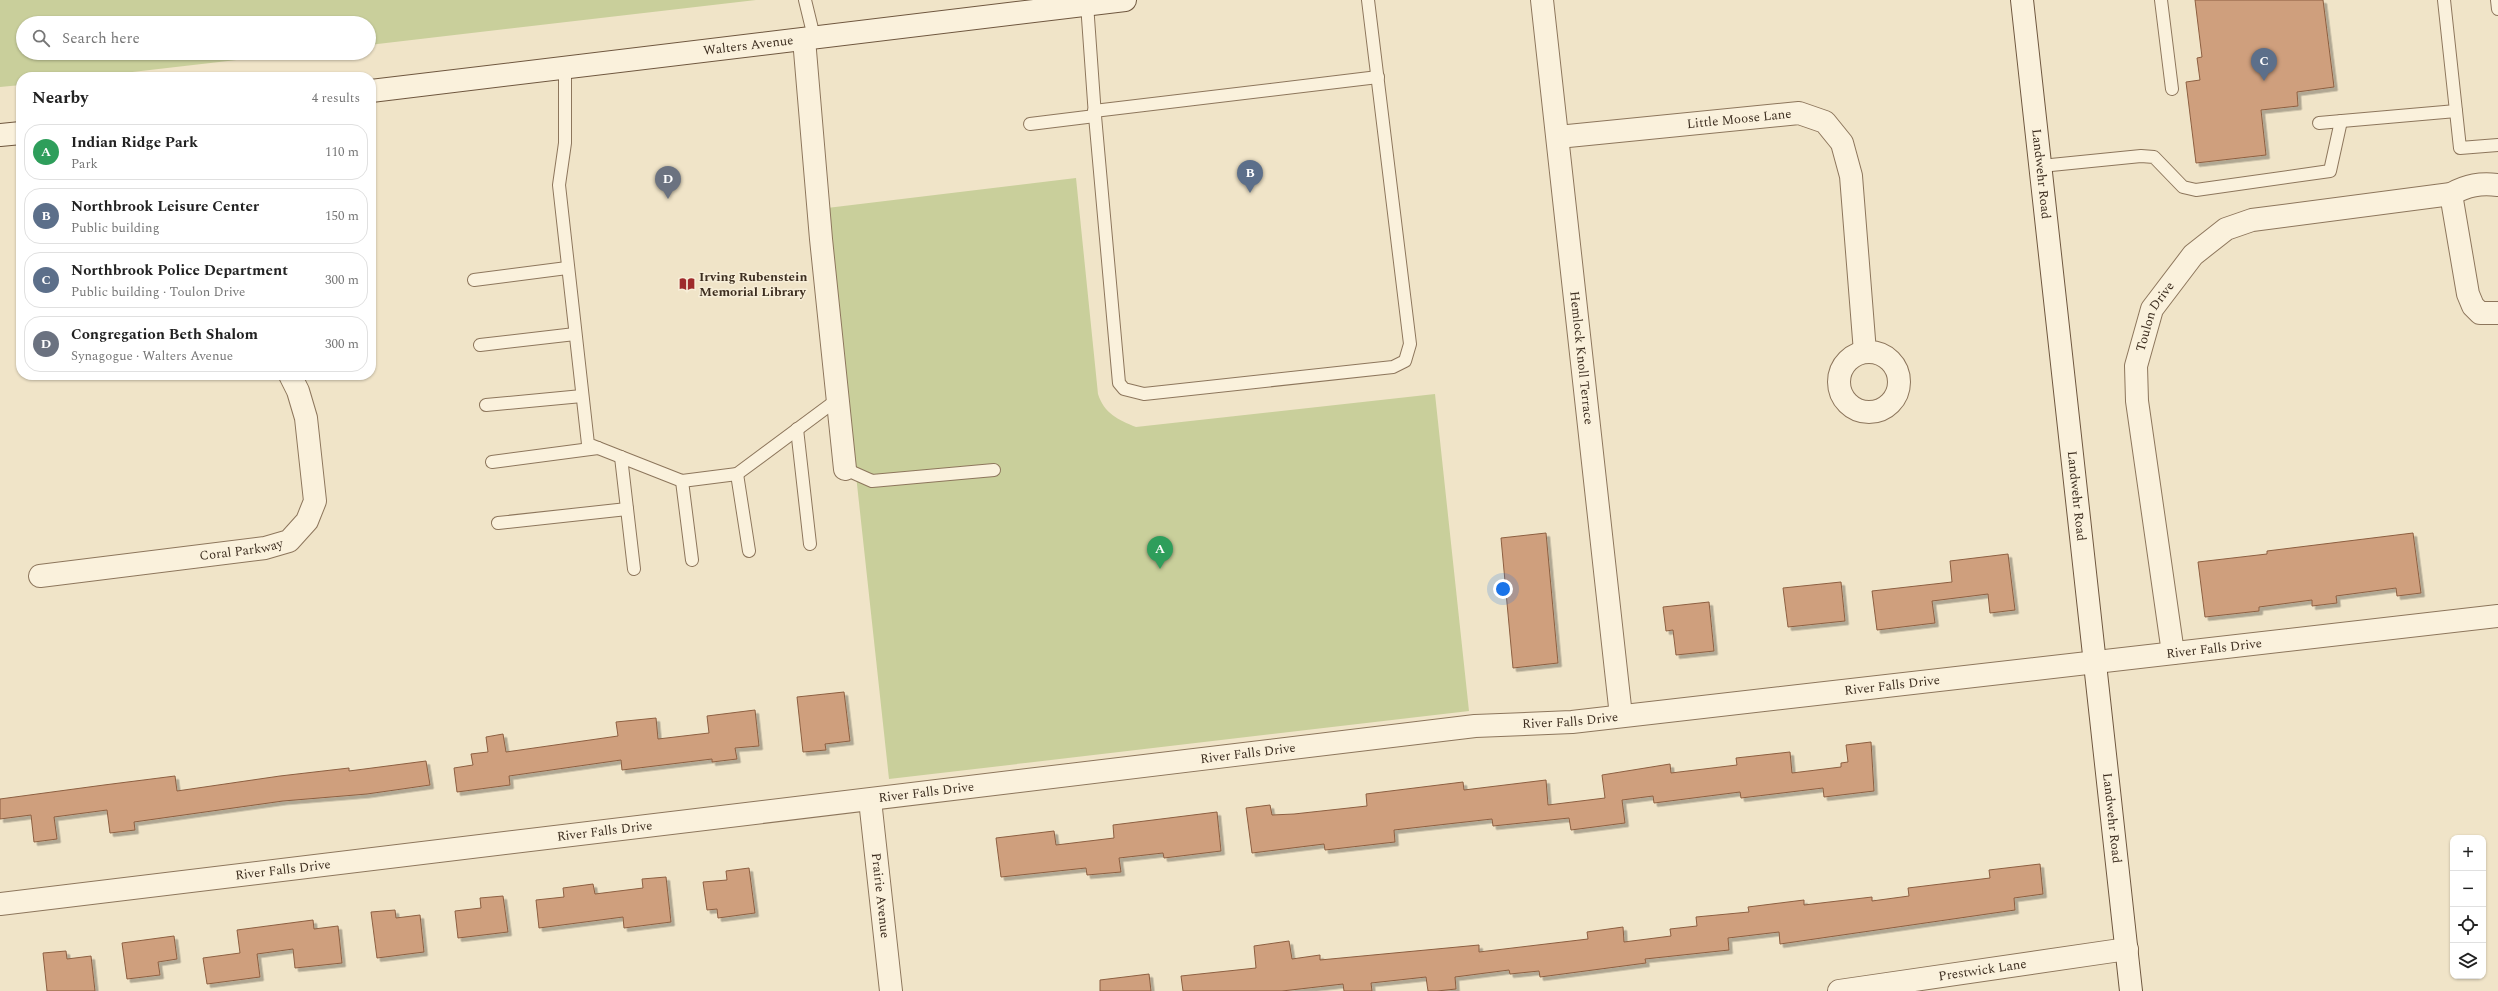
<!DOCTYPE html>
<html lang="en">
<head>
<meta charset="utf-8">
<style>
  body { margin:0; font-family:Spectral,serif; background:#f2f2f2; color:#222 }
  .controls { position:absolute; right:12px; bottom:12px; display:grid; overflow:hidden; border-radius:8px; box-shadow:0 1px 3px #0004 }
  .controls button { width:36px; height:36px; display:grid; place-items:center; padding:0; border:0; border-bottom:1px solid #e0e0e0; background:#fff; color:#222; font:20px sans-serif }
  .you { position:absolute; left:1503px; top:589px; width:14px; height:14px; margin:-10px; border:3px solid #fff; border-radius:50%; background:#1a73e8; box-shadow:0 0 0 6px #1a73e833 }
  .badge { display:grid; place-items:center; width:26px; height:26px; border-radius:50%; background:#9e2a2b; color:#fff; font-size:13px; font-weight:700 }
  .pin { position:absolute; translate:-50% -33px; filter:drop-shadow(0 1px 2px #0008) }
  .pin::after { content:''; position:absolute; top:21px; width:14px; height:12px; background:inherit; clip-path:polygon(0 0,100% 0,50% 100%) }
  .list { margin:0; padding:0; list-style:none }
  h2 { display:flex; justify-content:space-between; align-items:center; height:52px; margin:0; padding:0 16px; font-size:17px }
  h2 small { font-size:13px; font-weight:400; color:#767676 }
  .list li { display:grid; grid-template-columns:26px 1fr auto; gap:12px; align-items:center; box-sizing:border-box; height:56px; margin:0 8px 8px; padding:0 8px; border:1px solid #e0e0e0; border-radius:16px }
  .list b { display:block; font-size:15px; white-space:nowrap }
  .list p { margin:0; font-size:13px; white-space:nowrap; color:#767676 }
  .list em { font-size:13px; font-style:normal; color:#767676 }
  .icon { flex:none; width:22px; height:22px; fill:none; stroke:currentColor; stroke-width:2; stroke-linecap:round; stroke-linejoin:round }
  .map { position:relative; flex:none; width:2498px; height:991px; overflow:hidden }
  .search { position:absolute; background:#fff; box-shadow:0 1px 3px #0004; left:16px; top:16px; width:360px; height:44px; display:flex; align-items:center; gap:10px; box-sizing:border-box; padding:0 14px; border-radius:22px; color:#767676; font-size:15px }
  .panel { position:absolute; background:#fff; box-shadow:0 1px 3px #0004; left:16px; top:72px; width:360px; height:308px; border-radius:16px }
  .map>svg:first-child { display:block }
  .green { fill:#c9cf9b }
  .building { fill:#cf9f7d; stroke:#8d5f41; filter:url(#shadow) }
  .lines { fill:none; stroke-linecap:round; stroke-linejoin:round }
  .service-casing { stroke:#8d765c; stroke-width:14 }
  .minor-casing { stroke:#8d765c; stroke-width:24 }
  .secondary-casing { stroke:#6f573f; stroke-width:24 }
  .service { stroke:#faf1dc; stroke-width:12 }
  .minor { stroke:#faf1dc; stroke-width:22 }
  .secondary { stroke:#faf1dc; stroke-width:22 }
  .labels { text-anchor:middle; dominant-baseline:central; stroke-width:3; stroke-linejoin:round; paint-order:stroke }
  .street-label { font-size:13px; fill:#3d2e20; stroke:#f7eed8 }
  .poi-label { font-size:13px; font-weight:bold; fill:#3d2e20; stroke:#f7eed8; text-anchor:start }
</style>
</head>
<body>
<div class="map">
<svg width="2498" height="991" viewBox="0 0 2498 991">
  <defs>
    <filter id="shadow"><feDropShadow dx="3.5" dy="3.5" stdDeviation="0" flood-color="#0004"/></filter>
  </defs>
  <rect width="100%" height="100%" fill="#f0e4c8"/>
  <g class="green">
    <polygon points="0,0 756,0 369,45 369,23 23,23 23,53 296,53 89,77 21,77 21,85 0,87"/>
    <path d="M1076,178L1098,394C1104,413 1118,420 1136,427L1435,394L1469,711L889,779L827,208Z"/>
  </g>
  <g class="building">
    <polygon points="2195,0 2323,0 2334,87 2297,92 2298,106 2261,110 2266,155 2196,163 2186,82 2200,80 2197,58 2202,57"/>
    <polygon points="1546,533 1558,663 1513,668 1501,538"/>
    <polygon points="2413,533 2421,593 2397,596 2396,588 2336,596 2337,603 2312,606 2312,600 2259,607 2259,611 2205,617 2198,562 2267,554 2267,551"/>
    <polygon points="2008,554 2015,610 1990,613 1988,594 1932,601 1935,623 1877,630 1872,591 1952,582 1950,561"/>
    <polygon points="1841,582 1845,621 1788,627 1783,588"/>
    <polygon points="1709,602 1714,651 1676,655 1673,630 1666,631 1663,607"/>
    <polygon points="844,692 850,741 825,744 826,750 803,752 797,697"/>
    <polygon points="755,710 759,746 735,748 737,759 712,762 712,759 622,770 621,760 509,776 510,785 457,792 454,768 473,765 471,754 488,752 486,737 503,734 506,752 618,736 616,722 656,718 658,739 709,733 707,716"/>
    <polygon points="1871,742 1874,791 1824,797 1823,788 1741,798 1740,792 1654,803 1653,796 1622,800 1625,823 1571,830 1569,818 1493,826 1492,819 1394,830 1395,842 1325,850 1324,844 1252,853 1246,808 1270,805 1272,815 1294,814 1367,806 1366,794 1463,782 1464,790 1546,780 1548,805 1605,798 1602,775 1670,764 1671,773 1737,765 1736,758 1790,752 1792,773 1841,767 1841,763 1848,762 1846,745"/>
    <polygon points="426,761 430,785 367,794 283,801 134,822 135,830 110,833 107,810 54,817 57,839 34,842 31,815 0,819 0,799 104,785 175,776 177,791 280,776 349,768 349,771"/>
    <polygon points="1217,812 1221,851 1164,858 1163,853 1119,858 1121,872 1087,875 1086,868 1001,877 996,838 1054,831 1056,845 1114,838 1113,825"/>
    <polygon points="2040,864 2043,894 2014,898 2015,910 1780,944 1779,932 1728,938 1729,950 1645,959 1646,963 1540,977 1539,971 1510,974 1509,970 1455,977 1456,989 1437,991 1428,991 1426,977 1371,983 1372,991 1344,991 1343,984 1282,991 1183,991 1181,976 1256,968 1254,946 1289,941 1292,959 1320,955 1320,960 1479,945 1479,952 1588,939 1587,932 1623,927 1624,942 1671,936 1670,929 1697,926 1696,917 1749,912 1748,907 1804,900 1804,905 1872,897 1872,901 1909,896 1908,888 1990,878 1989,870"/>
    <polygon points="749,868 755,913 718,918 717,909 707,910 703,882 727,880 726,871"/>
    <polygon points="666,877 671,922 624,928 623,917 539,928 536,900 564,897 563,888 593,884 595,894 643,888 642,879"/>
    <polygon points="503,896 508,932 458,938 455,911 481,908 480,898"/>
    <polygon points="395,910 396,918 420,915 424,952 377,958 371,912"/>
    <polygon points="313,920 314,929 338,926 342,963 295,968 293,949 257,954 260,977 207,984 203,958 240,953 237,930"/>
    <polygon points="174,936 177,959 158,962 160,975 127,979 122,943"/>
    <polygon points="66,951 67,959 91,956 95,991 47,991 43,953"/>
    <polygon points="1149,974 1151,991 1100,991 1100,980"/>
  </g>
  <g class="lines">
    <defs>
      <g id="service">
        <polyline points="805,0 814,37"/>
        <polyline points="2161,0 2172,89"/>
        <polyline points="2444,0 2460,148 2498,145"/>
        <polyline points="2497,0 2498,9"/>
        <polyline points="1087,4 1095,116 1119,383 1124,389 1144,394 1393,367 1405,361 1410,344 1368,0"/>
        <polyline points="565,68 565,143 559,185 588,444 682,481 737,474 838,399"/>
        <polyline points="1094,111 1378,77"/>
        <polyline points="2319,123 2456,111"/>
        <polyline points="1030,124 1095,116"/>
        <polyline points="2041,166 2141,156 2154,157 2183,187 2196,190 2330,171 2341,121"/>
        <polyline points="474,280 567,268"/>
        <polyline points="480,345 575,334"/>
        <polyline points="486,405 582,396"/>
        <polyline points="797,429 810,544"/>
        <polyline points="621,457 634,569"/>
        <polyline points="492,462 598,448"/>
        <polyline points="845,469 872,481 994,470"/>
        <polyline points="737,474 749,551"/>
        <polyline points="682,481 692,560"/>
        <polyline points="498,523 627,509"/>
      </g>
      <g id="minor">
        <path id="s1" d="M1542,0L1621,716"/>
        <polyline points="804,39 821,239 845,469"/>
        <path id="s2" d="M1558,137L1799,113L1825,122L1842,143L1851,176L1865,352"/>
        <polyline points="2451,194 2468,294 2473,306 2480,313 2498,313"/>
        <circle cx="1869" cy="382" r="30"/>
        <path id="s3" d="M40,576L265,548L289,541L307,521L315,501L306,418L298,391L290,375"/>
        <path id="s4" d="M2173,653L2137,401L2136,366L2152,309L2193,255L2226,229L2252,220L2451,194C2468,185 2480,183 2498,185"/>
        <path id="s5" d="M870,800L891,991"/>
        <path id="s6" d="M0,904L1475,726L1572,722L2498,616"/>
        <path id="s7" d="M1839,991L2127,949"/>
      </g>
      <g id="secondary">
        <path id="s8" d="M2022,0L2131,991"/>
        <path id="s9" d="M371,91L1125,0"/>
        <polyline points="0,135 21,133"/>
      </g>
    </defs>
    <use href="#service" class="service-casing"/>
    <use href="#minor" class="minor-casing"/>
    <use href="#secondary" class="secondary-casing"/>
    <use href="#service" class="service"/>
    <use href="#minor" class="minor"/>
    <use href="#secondary" class="secondary"/>
  </g>
  <defs>
    <symbol id="library-bare" viewBox="-9 -9 18 18"><path d="M-6-4Q-3-5.5-.7-3.5V5Q-3 3-6 4ZM6-4Q3-5.5 .7-3.5V5Q3 3 6 4Z" fill="#9e2a2b" stroke="#f7eed8" stroke-width="2.5" paint-order="stroke"/></symbol>
  </defs>
  <g fill-rule="evenodd">
    <use href="#library-bare" x="676" y="273" width="22" height="22"/>
  </g>
  <g class="labels">
    <g class="street-label">
      <text stroke="none"><textPath href="#s9" startOffset="380">Walters Avenue</textPath></text>
      <text stroke="none"><textPath href="#s2" startOffset="182">Little Moose Lane</textPath></text>
      <text stroke="none"><textPath href="#s8" startOffset="175">Landwehr Road</textPath></text>
      <text stroke="none"><textPath href="#s4" startOffset="343">Toulon Drive</textPath></text>
      <text stroke="none"><textPath href="#s1" startOffset="360">Hemlock Knoll Terrace</textPath></text>
      <text stroke="none"><textPath href="#s8" startOffset="499">Landwehr Road</textPath></text>
      <text stroke="none"><textPath href="#s3" startOffset="203">Coral Parkway</textPath></text>
      <text stroke="none"><textPath href="#s6" startOffset="2229">River Falls Drive</textPath></text>
      <text stroke="none"><textPath href="#s6" startOffset="1905">River Falls Drive</textPath></text>
      <text stroke="none"><textPath href="#s6" startOffset="1581">River Falls Drive</textPath></text>
      <text stroke="none"><textPath href="#s6" startOffset="1257">River Falls Drive</textPath></text>
      <text stroke="none"><textPath href="#s6" startOffset="933">River Falls Drive</textPath></text>
      <text stroke="none"><textPath href="#s8" startOffset="823">Landwehr Road</textPath></text>
      <text stroke="none"><textPath href="#s6" startOffset="609">River Falls Drive</textPath></text>
      <text stroke="none"><textPath href="#s6" startOffset="285">River Falls Drive</textPath></text>
      <text stroke="none"><textPath href="#s5" startOffset="96">Prairie Avenue</textPath></text>
      <text stroke="none"><textPath href="#s7" startOffset="145">Prestwick Lane</textPath></text>
    </g>
    <g class="poi-label">
      <text x="699" y="277">Irving Rubenstein<tspan x="699" dy="15">Memorial Library</tspan></text>
    </g>
  </g>
</svg>
<div class="controls">
<button>+</button>
<button>−</button>
<button><svg class="icon" aria-label="locate" viewBox="0 0 24 24"><circle cx="12" cy="12" r="6"/><path d="M12 2v4M12 18v4M2 12h4M18 12h4"/></svg></button>
<button><svg class="icon" aria-label="layers" viewBox="0 0 24 24"><path d="M12 4l9 5-9 5-9-5zM3 14l9 5 9-5"/></svg></button>
</div>
<div class="you"></div>
<div class="pin badge" style="left:1160px;top:569px;background:#2e9e5b">A</div>
<div class="pin badge" style="left:1250px;top:193px;background:#5c6f8a">B</div>
<div class="pin badge" style="left:2264px;top:81px;background:#5c6f8a">C</div>
<div class="pin badge" style="left:668px;top:199px;background:#6b7280">D</div>
<div class="search"><svg class="icon" aria-label="search" viewBox="0 0 24 24"><circle cx="10" cy="10" r="6"/><path d="M15 15l6 6"/></svg>Search here</div>
<section class="panel">
<h2>Nearby<small>4 results</small></h2>
<ul class="list">
<li><span class="badge" style="background:#2e9e5b">A</span><div><b>Indian Ridge Park</b><p>Park</p></div><em>110 m</em></li>
<li><span class="badge" style="background:#5c6f8a">B</span><div><b>Northbrook Leisure Center</b><p>Public building</p></div><em>150 m</em></li>
<li><span class="badge" style="background:#5c6f8a">C</span><div><b>Northbrook Police Department</b><p>Public building · Toulon Drive</p></div><em>300 m</em></li>
<li><span class="badge" style="background:#6b7280">D</span><div><b>Congregation Beth Shalom</b><p>Synagogue · Walters Avenue</p></div><em>300 m</em></li>
</ul>
</section>
</div>
</body>
</html>
